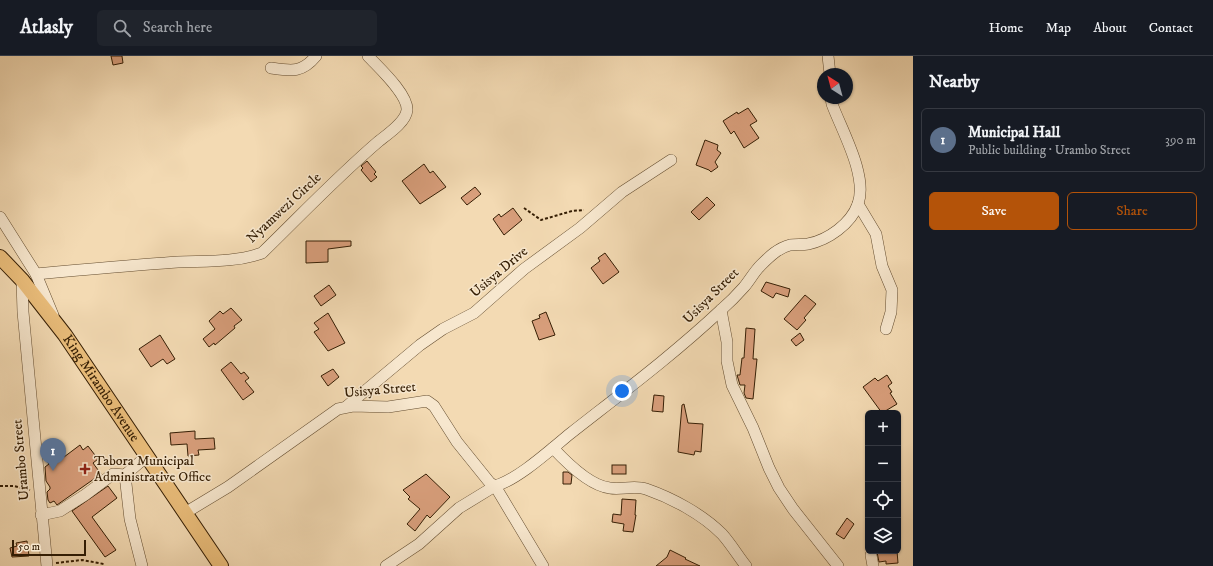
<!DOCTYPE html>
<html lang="en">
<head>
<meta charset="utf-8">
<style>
  body { margin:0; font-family:"IM FELL DW Pica",serif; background:#20242c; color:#f1f3f6 }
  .controls { position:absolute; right:12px; bottom:12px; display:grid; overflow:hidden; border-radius:6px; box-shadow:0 1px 3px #0004 }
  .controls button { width:36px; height:36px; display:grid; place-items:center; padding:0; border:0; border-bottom:1px solid #363941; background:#171b24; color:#f1f3f6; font:20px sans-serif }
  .compass { position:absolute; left:817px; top:12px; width:36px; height:36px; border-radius:50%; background:#171b24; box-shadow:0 1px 3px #0004; rotate:324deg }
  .scale { position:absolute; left:12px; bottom:10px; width:74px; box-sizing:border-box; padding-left:4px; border:2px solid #351e04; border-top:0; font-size:11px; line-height:14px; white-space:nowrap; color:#351e04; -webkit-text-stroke:3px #f7e7ce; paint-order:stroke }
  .you { position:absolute; left:622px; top:335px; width:14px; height:14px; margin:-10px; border:3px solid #fff; border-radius:50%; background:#1a73e8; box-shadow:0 0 0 6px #1a73e833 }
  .badge { display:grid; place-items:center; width:26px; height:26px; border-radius:50%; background:#b45309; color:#fff; font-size:13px; font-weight:700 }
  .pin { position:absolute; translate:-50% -33px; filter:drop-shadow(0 1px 2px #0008) }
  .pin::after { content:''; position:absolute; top:21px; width:14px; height:12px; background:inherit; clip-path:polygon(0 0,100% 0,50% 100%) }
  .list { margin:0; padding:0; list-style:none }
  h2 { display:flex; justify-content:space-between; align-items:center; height:52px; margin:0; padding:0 16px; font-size:17px }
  h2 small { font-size:13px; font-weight:400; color:#9ea1a6 }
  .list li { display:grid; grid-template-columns:26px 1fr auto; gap:12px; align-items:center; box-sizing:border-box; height:64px; margin:0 8px 8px; padding:0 8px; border:1px solid #363941; border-radius:6px }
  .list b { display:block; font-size:15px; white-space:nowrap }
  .list p { margin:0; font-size:13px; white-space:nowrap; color:#9ea1a6 }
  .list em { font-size:13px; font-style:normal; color:#9ea1a6 }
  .actions { display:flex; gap:8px; padding:12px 16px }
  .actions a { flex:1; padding:9px 0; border:1px solid #b45309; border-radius:6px; text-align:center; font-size:14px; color:#b45309 }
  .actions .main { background:#b45309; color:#fff }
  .icon { flex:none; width:22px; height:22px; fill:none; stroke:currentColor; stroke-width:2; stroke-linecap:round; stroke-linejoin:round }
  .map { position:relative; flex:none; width:913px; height:510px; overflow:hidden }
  header { display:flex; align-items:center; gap:24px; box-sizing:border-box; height:56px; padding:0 20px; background:#171b24; border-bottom:1px solid #363941 }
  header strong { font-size:19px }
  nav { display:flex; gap:22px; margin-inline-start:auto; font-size:14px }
  .search { width:280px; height:36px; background:#20242c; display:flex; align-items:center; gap:10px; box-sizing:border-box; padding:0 14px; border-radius:6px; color:#9ea1a6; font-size:15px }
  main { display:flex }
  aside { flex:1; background:#171b24 }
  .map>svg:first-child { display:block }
  .building { fill:#d99f7c; stroke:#351e04 }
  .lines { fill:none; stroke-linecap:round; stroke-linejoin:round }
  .minor-casing { stroke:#644d30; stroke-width:12 }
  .major-casing { stroke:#351e04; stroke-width:16 }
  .path { stroke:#351e04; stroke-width:2; stroke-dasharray:3 2; stroke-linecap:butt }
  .minor { stroke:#f7e7ce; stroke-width:11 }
  .major { stroke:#eabd7a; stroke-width:14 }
  .poi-dot { fill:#8f2418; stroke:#f7e7ce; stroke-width:1.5 }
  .labels { text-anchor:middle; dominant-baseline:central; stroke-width:3; stroke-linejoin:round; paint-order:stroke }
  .street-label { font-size:14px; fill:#351e04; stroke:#f7e7ce }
  .poi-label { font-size:14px; fill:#351e04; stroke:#f7e7ce; text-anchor:start }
</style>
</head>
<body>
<header>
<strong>Atlasly</strong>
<div class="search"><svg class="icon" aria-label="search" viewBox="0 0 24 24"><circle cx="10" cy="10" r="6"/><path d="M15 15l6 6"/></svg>Search here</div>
<nav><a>Home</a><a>Map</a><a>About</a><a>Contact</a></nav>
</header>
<main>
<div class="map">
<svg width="913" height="510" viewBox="0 0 913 510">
  <rect width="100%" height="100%" fill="#f3dab3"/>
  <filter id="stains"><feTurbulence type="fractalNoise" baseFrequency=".005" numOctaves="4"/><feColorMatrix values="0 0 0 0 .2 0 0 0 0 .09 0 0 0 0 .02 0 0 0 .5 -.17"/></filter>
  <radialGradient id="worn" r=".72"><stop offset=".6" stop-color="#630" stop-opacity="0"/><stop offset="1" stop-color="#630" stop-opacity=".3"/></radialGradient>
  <g class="building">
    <polygon points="111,0 122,0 123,7 113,9"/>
    <polygon points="748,52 757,65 750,69 759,82 744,92 734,75 731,78 723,65 737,56 738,58"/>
    <polygon points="705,84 718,89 717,94 721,97 715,106 718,111 711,116 709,114 696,109"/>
    <polygon points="367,105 376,116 374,118 377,121 371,126 361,114 363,112 361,110"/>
    <polygon points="424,108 430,117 433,115 446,131 420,148 402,125"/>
    <polygon points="475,131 481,138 467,149 461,142"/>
    <polygon points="707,141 715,149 699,164 691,156"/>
    <polygon points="513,152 522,164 504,179 493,163 499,158 501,161"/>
    <polygon points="306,185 351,185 351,190 328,193 328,206 306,207"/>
    <polygon points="605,197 619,216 603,228 591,212 600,205 598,202"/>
    <polygon points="766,226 790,233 788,241 776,237 773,242 761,235"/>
    <polygon points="329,229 336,239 321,250 314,240"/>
    <polygon points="805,239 816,248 804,262 806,264 797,274 784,263"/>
    <polygon points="231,252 242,264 234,270 235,272 215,289 214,287 209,291 203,283 215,273 209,265 220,255 223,258"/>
    <polygon points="546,256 555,279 539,284 532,265 540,262 539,259"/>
    <polygon points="328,257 345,287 328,295 314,276 319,273 314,267"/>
    <polygon points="746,272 755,273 753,303 757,303 753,343 746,342 744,337 745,329 740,329 737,319 740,319 742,302 744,302"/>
    <polygon points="800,277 804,284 796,290 791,284"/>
    <polygon points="160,279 175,303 167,308 163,303 151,311 139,293"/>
    <polygon points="231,306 241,318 244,316 249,322 245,325 254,336 243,344 221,314"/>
    <polygon points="333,313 339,321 328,330 321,320"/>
    <polygon points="887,319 892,327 888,330 892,336 890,337 897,348 882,357 863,331 875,322 878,325"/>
    <polygon points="654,339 664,340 663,356 652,355"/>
    <polygon points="684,348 688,367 703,368 701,396 695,395 694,399 678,396 682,349"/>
    <polygon points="195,375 195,383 214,382 215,393 198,394 199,399 188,400 187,388 171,389 170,377"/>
    <polygon points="53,385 64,401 80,389 83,394 88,390 98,403 93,407 101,418 57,449 54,445 50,447 48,444 47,436 50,433 50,431 46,425 45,411 49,408 44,401 47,399 43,392"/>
    <rect x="612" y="409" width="14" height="9"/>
    <polygon points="563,416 568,416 572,419 571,428 563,428"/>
    <polygon points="426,418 450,441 430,462 427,459 415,475 407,468 420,453 408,443 410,441 403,434"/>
    <polygon points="108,430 117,442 92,461 116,494 105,501 72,455"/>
    <polygon points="622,443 636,444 635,459 636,459 633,476 623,475 624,468 612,466 613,458 621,459"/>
    <polygon points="847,462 854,468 844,483 836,478"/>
    <polygon points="27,485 29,500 12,501 10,492 17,490 16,487"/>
    <polygon points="670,494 686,502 685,503 700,510 656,510 667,501"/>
    <polygon points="897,495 898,507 886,508 886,505 879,506 877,496"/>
  </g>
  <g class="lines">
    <defs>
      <g id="minor">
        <polyline points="828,0 830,18"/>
        <path d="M271,12C292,15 302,17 316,0"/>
        <polyline points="858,148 876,178 882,210 892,234 891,256 886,273"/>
        <polyline points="0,161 36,218 53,259"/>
        <path d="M36,218C79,214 122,210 165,207C197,204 231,208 262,197C301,159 338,120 379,85C388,78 406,66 407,54C408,38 378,11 368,0"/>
        <polyline points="22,224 23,256 47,510"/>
        <polyline points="721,254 727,286 727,305 732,329 753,372 769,412 779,432 793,453 838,510"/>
        <polyline points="347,350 420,289 443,273 474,257 524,213 580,172 622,136 671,104"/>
        <path d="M553,392C566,406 590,430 610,432C622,434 634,429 646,433C672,442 702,458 722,478C731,488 738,500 746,510"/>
        <polyline points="125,419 130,463 142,510"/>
        <path d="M185,457L228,431L338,353L353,350L388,351L427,345L434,350L457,386L490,427L495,430C519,423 551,393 571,377C622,337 673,299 721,254C729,247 737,239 744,231C750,224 754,216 761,209C769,201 778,192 790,189C796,188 802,189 808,188C828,184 851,168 858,148C868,120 842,75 832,48L831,42"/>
        <polyline points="41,459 60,455 85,439 113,418 125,419 147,400"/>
        <polyline points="871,499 873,510"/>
        <polyline points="386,510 419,488 459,452 495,430 543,510"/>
      </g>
      <g id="major">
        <path id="s1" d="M0,201L22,224L65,279L221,510"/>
      </g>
    </defs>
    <use href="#minor" class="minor-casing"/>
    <use href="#major" class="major-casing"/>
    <g class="path">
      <polyline points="524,152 541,164 572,155 584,154"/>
      <polyline points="0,430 14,430 30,434"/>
      <polyline points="56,507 82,504 104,508"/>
    </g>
    <use href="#minor" class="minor"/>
    <use href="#major" class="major"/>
  </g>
  <path class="poi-dot" d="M83 407h4v4h4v4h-4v4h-4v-4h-4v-4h4z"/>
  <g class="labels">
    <g class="street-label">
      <text transform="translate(284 152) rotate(-43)">Nyamwezi Circle</text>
      <text transform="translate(499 216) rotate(-40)">Usisya Drive</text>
      <text transform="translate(711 240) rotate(-45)">Usisya Street</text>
      <text stroke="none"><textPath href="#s1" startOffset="166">King Mirambo Avenue</textPath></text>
      <text transform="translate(380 334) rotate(-5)">Usisya Street</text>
      <text transform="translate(21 404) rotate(-95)">Urambo Street</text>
    </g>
    <g class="poi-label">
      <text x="94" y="405">Tabora Municipal<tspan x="94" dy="16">Administrative Office</tspan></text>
    </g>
  </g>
  <rect width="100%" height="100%" filter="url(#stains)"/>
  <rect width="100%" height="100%" fill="url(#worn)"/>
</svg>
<div class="controls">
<button>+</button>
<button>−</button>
<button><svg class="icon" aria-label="locate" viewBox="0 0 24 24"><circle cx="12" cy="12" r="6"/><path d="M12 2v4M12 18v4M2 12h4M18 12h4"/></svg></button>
<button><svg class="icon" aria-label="layers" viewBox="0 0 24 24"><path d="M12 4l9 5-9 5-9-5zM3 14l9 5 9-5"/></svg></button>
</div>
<svg class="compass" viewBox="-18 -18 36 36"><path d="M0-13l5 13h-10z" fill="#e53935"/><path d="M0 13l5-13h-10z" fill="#9ea1a6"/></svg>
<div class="scale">50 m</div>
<div class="you"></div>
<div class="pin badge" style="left:53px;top:415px;background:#5c6f8a">1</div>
</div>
<aside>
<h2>Nearby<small></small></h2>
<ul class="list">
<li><span class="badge" style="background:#5c6f8a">1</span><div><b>Municipal Hall</b><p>Public building · Urambo Street</p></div><em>390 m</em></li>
</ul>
<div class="actions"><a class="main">Save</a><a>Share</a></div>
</aside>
</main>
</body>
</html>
